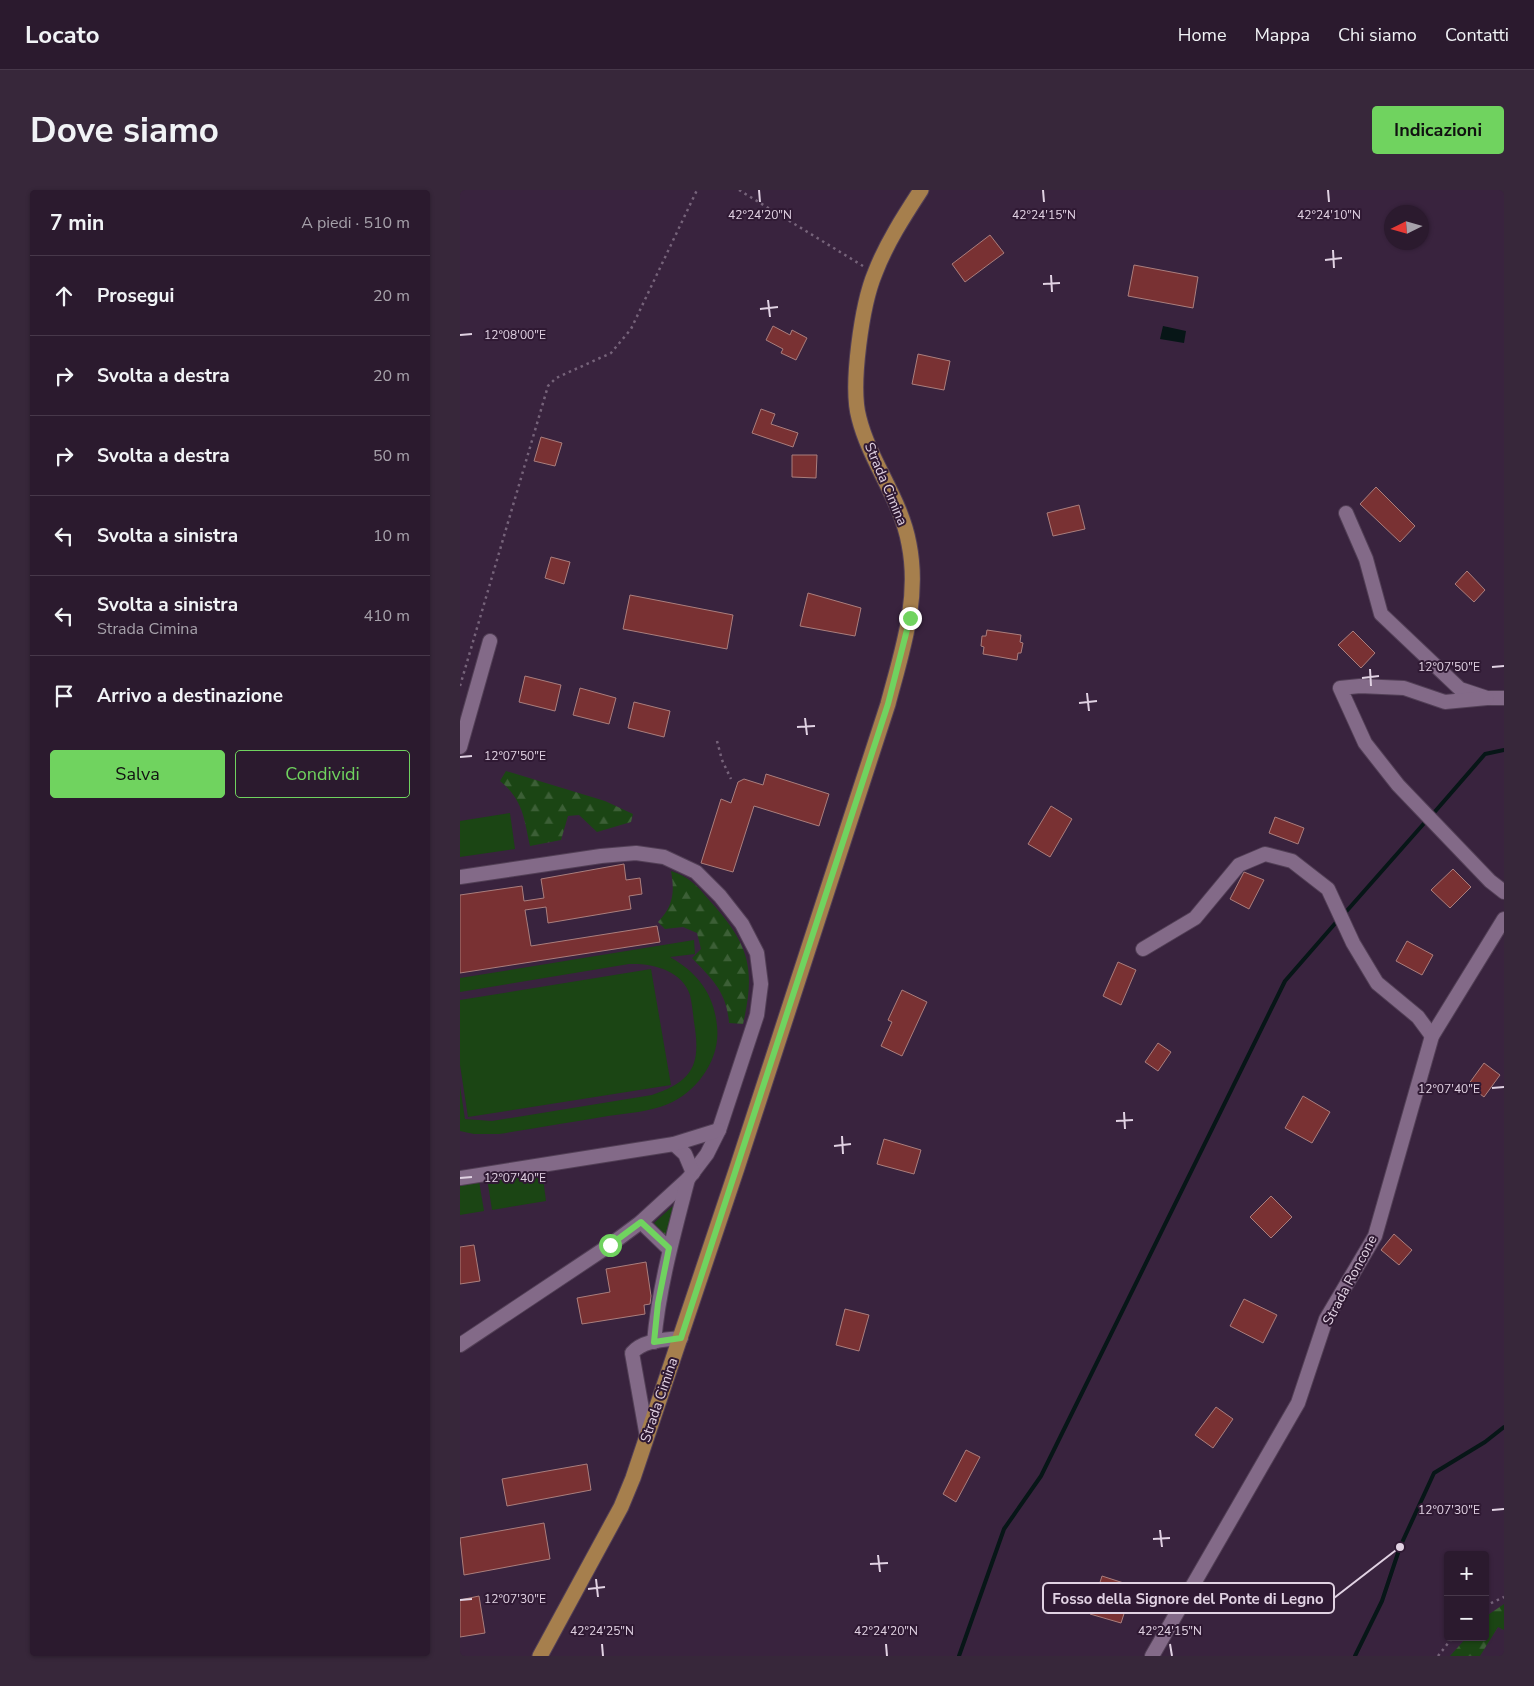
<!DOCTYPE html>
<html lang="it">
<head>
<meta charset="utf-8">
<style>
  body { margin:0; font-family:"Nunito Sans",sans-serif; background:#37273a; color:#f1f3f6 }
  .controls { position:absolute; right:15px; bottom:15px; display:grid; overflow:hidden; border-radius:5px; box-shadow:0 1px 4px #0004 }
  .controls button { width:45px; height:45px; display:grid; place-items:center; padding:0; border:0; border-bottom:1px solid #47384a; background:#2b1a2e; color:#f1f3f6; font:25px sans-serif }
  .compass { position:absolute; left:924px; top:15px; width:45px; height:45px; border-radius:50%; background:#2b1a2e; box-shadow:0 1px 4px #0004; rotate:265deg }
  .stop { position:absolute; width:15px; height:15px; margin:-11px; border:4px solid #70d35f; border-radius:50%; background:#fff }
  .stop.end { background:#70d35f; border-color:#fff; box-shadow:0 1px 5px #0008 }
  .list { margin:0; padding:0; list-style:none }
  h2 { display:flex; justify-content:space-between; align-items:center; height:65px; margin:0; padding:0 20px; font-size:21px }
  h2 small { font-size:16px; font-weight:400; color:#a6a1aa }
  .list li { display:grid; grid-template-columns:32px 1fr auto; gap:15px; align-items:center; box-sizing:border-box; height:80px; padding:0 20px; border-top:1px solid #47384a }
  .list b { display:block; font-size:19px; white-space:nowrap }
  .list p { margin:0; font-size:16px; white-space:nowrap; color:#a6a1aa }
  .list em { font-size:16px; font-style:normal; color:#a6a1aa }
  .actions { display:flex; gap:10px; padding:15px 20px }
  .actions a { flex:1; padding:11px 0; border:1px solid #70d35f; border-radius:5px; text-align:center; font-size:18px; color:#70d35f }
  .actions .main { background:#70d35f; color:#111 }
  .icon { flex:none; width:28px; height:28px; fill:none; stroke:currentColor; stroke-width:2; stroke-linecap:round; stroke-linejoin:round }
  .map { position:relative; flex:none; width:1044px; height:1466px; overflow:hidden; border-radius:5px }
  header { display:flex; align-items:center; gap:30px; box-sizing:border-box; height:70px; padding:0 25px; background:#2b1a2e; border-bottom:1px solid #47384a }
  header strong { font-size:24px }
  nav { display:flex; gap:28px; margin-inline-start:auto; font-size:18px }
  .intro { display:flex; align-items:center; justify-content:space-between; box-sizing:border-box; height:120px; padding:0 30px }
  h1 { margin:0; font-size:35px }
  .button { padding:12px 22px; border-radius:5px; background:#70d35f; color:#111; font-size:18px; font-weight:700 }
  main { display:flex; gap:30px; padding:0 30px }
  aside { flex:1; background:#2b1a2e; border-radius:5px; box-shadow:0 1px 4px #0004 }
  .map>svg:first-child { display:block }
  .grass { fill:url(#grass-tufts) }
  .forest { fill:url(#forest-firs) }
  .pitch { fill:#1b4514 }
  .water { fill:#071617 }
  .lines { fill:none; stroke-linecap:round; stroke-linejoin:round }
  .stream { stroke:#071617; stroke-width:4 }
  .building { fill:#793133; stroke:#aa7e7d }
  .minor-casing { stroke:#523f56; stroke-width:16 }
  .major-casing { stroke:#523f56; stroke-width:17 }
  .path { stroke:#76637a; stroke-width:2.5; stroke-dasharray:2.5 4; stroke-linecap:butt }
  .minor { stroke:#836a88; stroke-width:14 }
  .major { stroke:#a67f4d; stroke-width:15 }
  .route { stroke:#70d35f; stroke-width:6 }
  .ticks { fill:none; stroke:#e1d2e3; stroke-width:2 }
  .labels { text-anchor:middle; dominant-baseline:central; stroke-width:4; stroke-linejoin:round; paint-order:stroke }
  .street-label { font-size:14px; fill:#e1d2e3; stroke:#2f1933 }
  .ticks-label { font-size:12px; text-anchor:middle; fill:#e1d2e3; stroke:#2f1933; stroke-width:4; stroke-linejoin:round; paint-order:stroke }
  .leader { fill:none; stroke:#e1d2e3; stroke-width:2 }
  .callout-dot { fill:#e1d2e3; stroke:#2f1933; stroke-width:2 }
  .callout { fill:#2f1933; stroke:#e1d2e3; stroke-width:2 }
  .callout-label { font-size:15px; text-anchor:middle; font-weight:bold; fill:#e1d2e3 }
</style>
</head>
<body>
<header>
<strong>Locato</strong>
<nav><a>Home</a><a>Mappa</a><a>Chi siamo</a><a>Contatti</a></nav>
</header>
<div class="intro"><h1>Dove siamo</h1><a class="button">Indicazioni</a></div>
<main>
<aside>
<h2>7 min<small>A piedi · 510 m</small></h2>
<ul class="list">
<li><svg class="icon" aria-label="ahead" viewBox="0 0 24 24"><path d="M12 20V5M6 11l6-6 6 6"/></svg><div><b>Prosegui</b></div><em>20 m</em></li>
<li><svg class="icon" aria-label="right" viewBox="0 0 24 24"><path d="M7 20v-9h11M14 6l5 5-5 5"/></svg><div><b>Svolta a destra</b></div><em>20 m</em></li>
<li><svg class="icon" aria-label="right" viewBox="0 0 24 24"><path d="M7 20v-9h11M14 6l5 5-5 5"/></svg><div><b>Svolta a destra</b></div><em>50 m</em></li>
<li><svg class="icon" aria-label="left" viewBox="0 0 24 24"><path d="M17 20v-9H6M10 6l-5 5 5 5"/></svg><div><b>Svolta a sinistra</b></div><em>10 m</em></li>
<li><svg class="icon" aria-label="left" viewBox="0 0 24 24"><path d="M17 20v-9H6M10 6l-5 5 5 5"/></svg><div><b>Svolta a sinistra</b><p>Strada Cimina</p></div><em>410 m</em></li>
<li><svg class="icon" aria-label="arrive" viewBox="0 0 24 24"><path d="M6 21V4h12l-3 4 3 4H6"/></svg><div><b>Arrivo a destinazione</b></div></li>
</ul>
<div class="actions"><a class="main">Salva</a><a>Condividi</a></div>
</aside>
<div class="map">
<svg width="1044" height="1466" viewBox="0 0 1044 1466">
  <defs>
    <pattern id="grass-tufts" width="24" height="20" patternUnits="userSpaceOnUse" patternTransform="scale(1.25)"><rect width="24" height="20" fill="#1b4514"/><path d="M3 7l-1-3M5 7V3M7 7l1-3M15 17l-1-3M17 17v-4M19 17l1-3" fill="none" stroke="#3c5f36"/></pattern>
    <pattern id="forest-firs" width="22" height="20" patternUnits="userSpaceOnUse" patternTransform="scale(1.25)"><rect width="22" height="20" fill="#1b4514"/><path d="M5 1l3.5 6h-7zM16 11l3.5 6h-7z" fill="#3c5f36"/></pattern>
  </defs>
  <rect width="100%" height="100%" fill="#39233e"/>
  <polygon class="grass" points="215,1014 206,1046 194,1033"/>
  <g class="forest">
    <path d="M46,581L145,611L173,624L171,632L137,642L119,625L108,626L101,650L70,656C64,628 63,610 40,591Z"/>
    <path d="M211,681C229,686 239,698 250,711C289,754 296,778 283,834L269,833C267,802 252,789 232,768L241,759L237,743L223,737L205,739L198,732C213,716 215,703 211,681Z"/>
    <polygon points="1044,1414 1044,1440 1038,1437 1020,1466 990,1466 1007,1447 1025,1447 1025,1427"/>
  </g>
  <g class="pitch">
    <polygon points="50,623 55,659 0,667 0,631"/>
    <path d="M234,750L235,764L210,767C238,783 254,804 257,836C261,869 237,902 208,914C189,922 168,923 148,926C112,932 75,938 39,944H14L0,941V896L5,929L32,931L192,905C234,891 241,874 234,832C233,823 232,814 230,805C222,780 192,773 169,774L0,802V788Z"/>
    <polygon points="191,779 211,895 8,927 0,875 0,810"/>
    <polygon points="82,980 86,1011 32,1020 27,988"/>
    <polygon points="19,991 24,1021 0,1025 0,994"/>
  </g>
  <polygon class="water" points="703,136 726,141 724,153 700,149"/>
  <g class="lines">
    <g class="stream">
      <polyline points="972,625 1025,564 1044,560"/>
      <polyline points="884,724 967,630"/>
      <polyline points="499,1466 544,1339 581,1286 825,791 879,729"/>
      <polyline points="895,1466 922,1411 940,1357 974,1283 1025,1252 1044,1237"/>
    </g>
  </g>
  <g class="building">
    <polygon points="530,45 544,63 505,92 492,74"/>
    <polygon points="674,75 738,87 733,118 668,106"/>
    <polygon points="313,136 330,145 332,140 347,148 336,170 321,163 323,159 306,150"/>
    <polygon points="458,164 490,171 484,200 452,194"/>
    <polygon points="301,219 315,224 311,234 338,243 333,257 292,243"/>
    <polygon points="81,247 102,253 95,276 74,271"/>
    <polygon points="332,265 357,265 356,288 332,287"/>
    <polygon points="916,297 955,336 940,352 900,314"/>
    <polygon points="619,315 625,339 593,346 587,323"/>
    <polygon points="91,367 110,372 104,394 85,388"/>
    <polygon points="1007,381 1025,400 1014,412 995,394"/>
    <polygon points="348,403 401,418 395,446 340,436"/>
    <polygon points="170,405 273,425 267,459 163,439"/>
    <polygon points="527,440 561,445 560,452 563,453 561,463 558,463 557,470 523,464 524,457 521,456 522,446 526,446"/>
    <polygon points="893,441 915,463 901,478 878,455"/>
    <polygon points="65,486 101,495 95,521 59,512"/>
    <polygon points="120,498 156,508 149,534 113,525"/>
    <polygon points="174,512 210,521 204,547 168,538"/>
    <polygon points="306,584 369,604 359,636 294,616 273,682 241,673 261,609 271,613 278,592 284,589 303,595"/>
    <polygon points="591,616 612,629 590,667 568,654"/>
    <polygon points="815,627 844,638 838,654 809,643"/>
    <polygon points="164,674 166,690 180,688 182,704 169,706 171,719 88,733 86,717 65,720 71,756 197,736 200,752 0,783 0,705 62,696 64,711 84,708 81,689"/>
    <polygon points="993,679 1011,697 990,718 971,700"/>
    <polygon points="784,682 804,690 789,719 770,709"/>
    <polygon points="947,751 973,765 962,785 936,771"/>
    <polygon points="658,772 676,780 661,815 643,806"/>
    <polygon points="442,800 467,812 442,866 421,856 432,832 428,830"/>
    <polygon points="698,853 711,862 698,881 685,872"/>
    <polygon points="1024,873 1040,885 1024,907 1008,895"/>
    <polygon points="843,906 870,922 852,953 825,938"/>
    <polygon points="424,949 461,960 454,984 417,974"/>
    <polygon points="811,1006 832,1027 811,1048 790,1027"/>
    <polygon points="934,1044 952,1060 939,1075 921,1060"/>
    <polygon points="14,1055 20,1091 0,1094 0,1057"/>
    <polygon points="186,1072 191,1106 190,1114 184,1115 185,1124 122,1134 117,1108 150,1102 146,1079"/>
    <polygon points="784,1109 817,1125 803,1153 770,1136"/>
    <polygon points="385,1119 409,1125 399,1161 376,1155"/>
    <polygon points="756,1217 773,1229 753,1258 735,1245"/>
    <polygon points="506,1260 520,1267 496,1312 483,1304"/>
    <polygon points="127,1274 131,1300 47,1316 42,1289"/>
    <polygon points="84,1333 90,1369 4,1385 0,1348"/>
    <polygon points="642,1386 673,1396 661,1433 630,1424"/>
    <polygon points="19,1406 25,1443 0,1447 0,1410"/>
  </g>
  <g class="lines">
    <defs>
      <g id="minor">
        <polyline points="886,323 906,369 921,424 1000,499 1027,508 1044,508"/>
        <polyline points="1027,508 985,512 944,498 900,496 880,498 905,553 938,595 1030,691 1044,702"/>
        <polyline points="0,557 30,451"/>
        <polyline points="0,687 141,666 176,663 204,667 236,682 260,706 282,734 297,763 301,794 297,825 259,940 247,964 228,989 181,1032 150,1055 0,1155"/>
        <polyline points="683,759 735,728 779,675 805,664 832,671 868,699 893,753 917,793 958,827 972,846"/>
        <polyline points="214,954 225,964 233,983"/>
        <polyline points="0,988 214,954 259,940"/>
        <polyline points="181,1032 209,1059"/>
        <path d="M194,1152C199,1096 214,1043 228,989"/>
        <path d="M187,1247L172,1163C183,1150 204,1150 221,1148"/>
        <polyline points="692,1466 838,1213 866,1129 915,1046 972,846 1044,729"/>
      </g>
      <path id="major" d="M80,1466L161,1317L173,1288L277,978L428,514C442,461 460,409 449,354C441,309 410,272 399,228C390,196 402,114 415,83C426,54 444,26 461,0"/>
    </defs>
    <use href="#minor" class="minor-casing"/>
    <use href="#major" class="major-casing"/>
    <g class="path">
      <polyline points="279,0 403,76"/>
      <polyline points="0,496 88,196 96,188 151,163 171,139 237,0"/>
      <polyline points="257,551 262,570 271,589"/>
      <polyline points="1025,1416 1044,1407"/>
      <polyline points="978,1466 993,1447"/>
    </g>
    <use href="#minor" class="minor"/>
    <use href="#major" class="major"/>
  </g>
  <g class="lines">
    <polyline class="route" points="150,1055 181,1032 209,1058 198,1113 194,1152 221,1148 428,514 450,428"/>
  </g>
  <path class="ticks" d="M299,0L300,12M583,0L584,12M868,0L869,12M873,60L874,78M865,70L882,68M591,85L592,102M583,94L600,93M308,110L310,127M300,119L318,117M0,145L12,144M1032,477L1044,476M910,479L911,496M902,488L919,486M627,503L629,521M619,513L637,511M345,528L347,545M337,537L355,536M0,567L12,566M1032,898L1044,897M664,922L665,939M656,931L673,930M382,946L383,964M374,956L391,954M0,988L12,987M1032,1320L1044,1319M700,1340L702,1357M693,1349L710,1348M418,1365L420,1382M410,1374L428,1373M136,1389L138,1407M128,1399L145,1397M0,1410L12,1409M142,1454L143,1466M426,1454L427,1466M710,1454L712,1466"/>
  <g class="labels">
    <g class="street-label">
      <text transform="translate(426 294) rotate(67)">Strada Cimina</text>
      <text transform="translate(890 1090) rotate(-62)">Strada Roncone</text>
      <text transform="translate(199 1210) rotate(-71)">Strada Cimina</text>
    </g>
  </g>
  <g class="ticks-label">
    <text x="300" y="29">42°24'20"N</text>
    <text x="584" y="29">42°24'15"N</text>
    <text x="869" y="29">42°24'10"N</text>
    <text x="55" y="149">12°08'00"E</text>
    <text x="989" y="481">12°07'50"E</text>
    <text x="55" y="570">12°07'50"E</text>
    <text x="989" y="903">12°07'40"E</text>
    <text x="55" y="992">12°07'40"E</text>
    <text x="989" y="1324">12°07'30"E</text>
    <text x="55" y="1413">12°07'30"E</text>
    <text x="142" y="1445">42°24'25"N</text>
    <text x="426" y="1445">42°24'20"N</text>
    <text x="710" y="1445">42°24'15"N</text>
  </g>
  <path class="leader" d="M940 1357L874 1408"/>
  <circle class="callout-dot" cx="940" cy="1357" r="5"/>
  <rect class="callout" x="583" y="1393" width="291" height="30" rx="5"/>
  <g class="callout-label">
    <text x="728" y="1414">Fosso della Signore del Ponte di Legno</text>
  </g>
</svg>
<div class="controls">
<button>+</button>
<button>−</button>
</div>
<svg class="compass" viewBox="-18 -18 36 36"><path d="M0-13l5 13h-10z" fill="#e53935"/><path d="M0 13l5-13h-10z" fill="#a6a1aa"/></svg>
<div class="stop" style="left:150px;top:1055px"></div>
<div class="stop end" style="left:450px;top:428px"></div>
</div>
</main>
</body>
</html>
